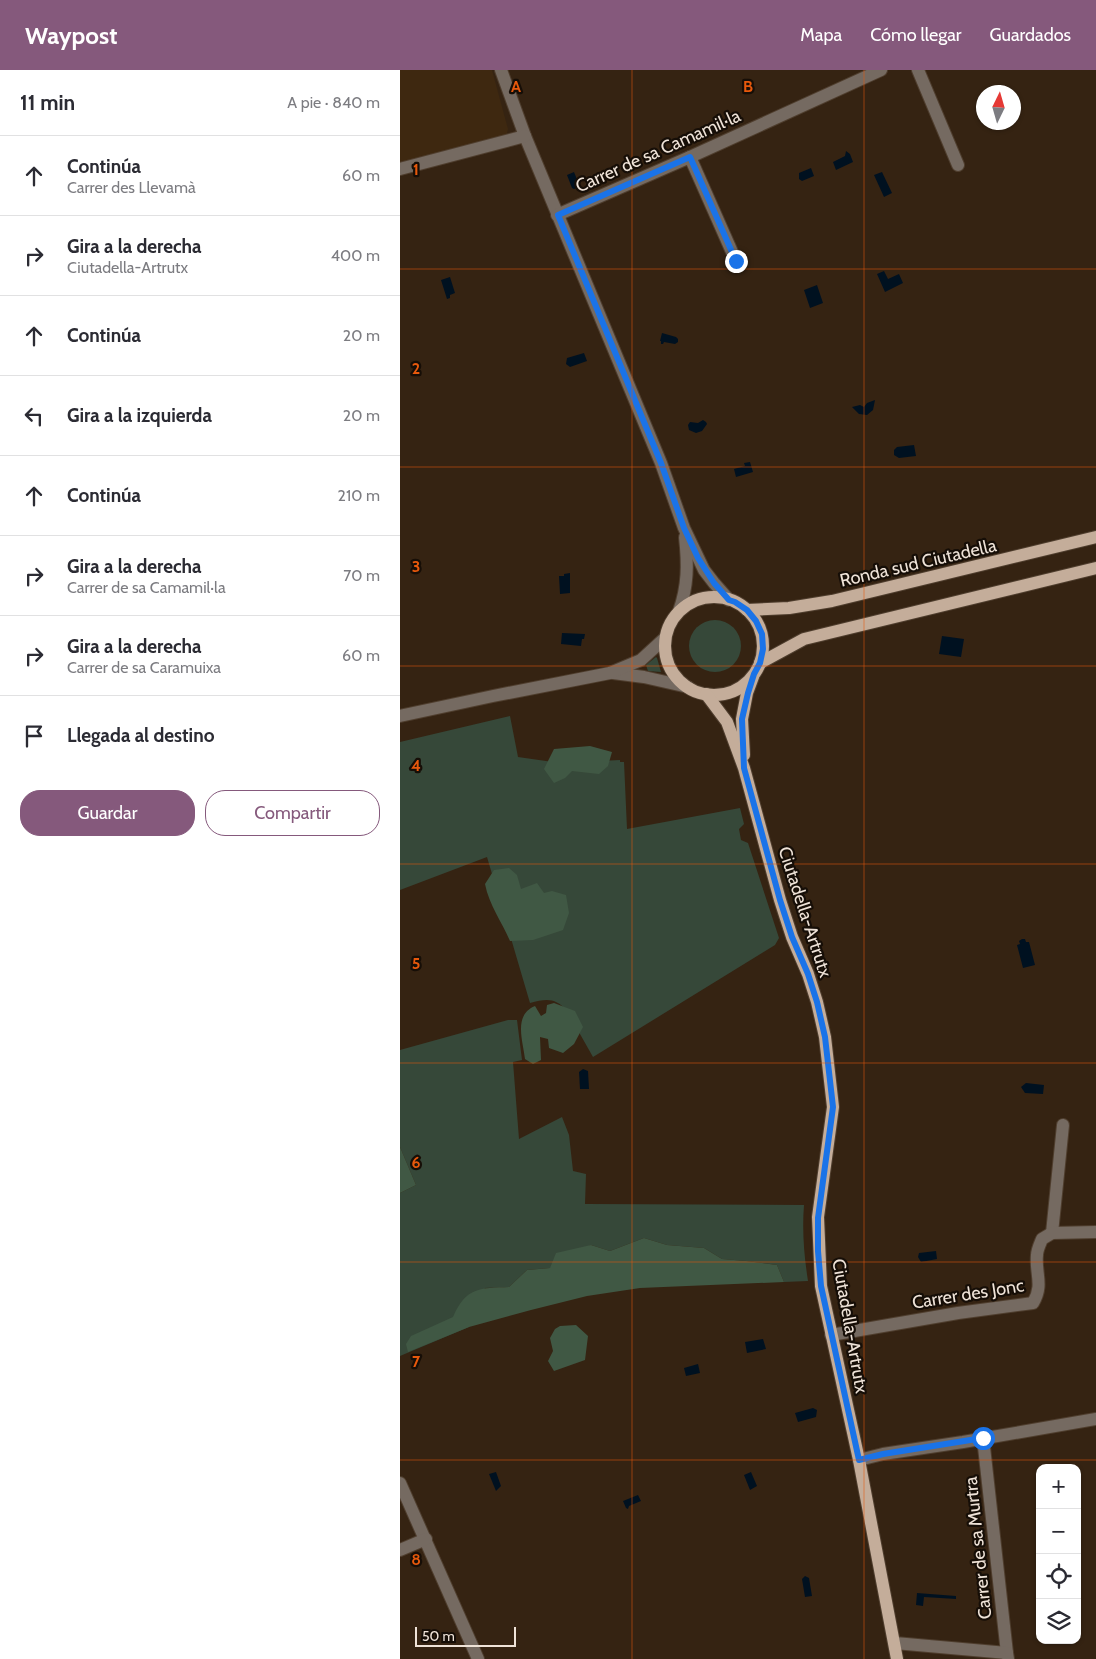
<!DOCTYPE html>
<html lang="es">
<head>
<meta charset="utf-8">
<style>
  body { margin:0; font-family:Cabin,sans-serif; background:#f7f7f7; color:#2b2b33 }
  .controls { position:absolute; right:15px; bottom:15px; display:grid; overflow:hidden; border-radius:10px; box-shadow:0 1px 4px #0004 }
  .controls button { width:45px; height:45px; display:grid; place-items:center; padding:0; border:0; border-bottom:1px solid #e1e1e2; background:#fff; color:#2b2b33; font:25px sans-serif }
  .compass { position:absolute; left:576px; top:15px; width:45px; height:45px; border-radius:50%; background:#fff; box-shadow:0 1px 4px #0004; rotate:5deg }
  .scale { position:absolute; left:15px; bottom:12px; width:101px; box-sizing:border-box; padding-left:5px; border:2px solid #efe3d8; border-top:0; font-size:14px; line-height:18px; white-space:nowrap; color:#efe3d8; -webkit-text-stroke:4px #160e07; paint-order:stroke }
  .stop { position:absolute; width:15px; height:15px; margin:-11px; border:4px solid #1a73e8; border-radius:50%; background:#fff }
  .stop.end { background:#1a73e8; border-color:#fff; box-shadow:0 1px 5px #0008 }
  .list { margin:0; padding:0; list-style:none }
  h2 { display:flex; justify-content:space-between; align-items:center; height:65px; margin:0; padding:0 20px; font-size:21px }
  h2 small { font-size:16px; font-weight:400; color:#7c7c81 }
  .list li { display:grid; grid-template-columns:32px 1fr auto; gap:15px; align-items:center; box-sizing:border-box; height:80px; padding:0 20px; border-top:1px solid #e1e1e2 }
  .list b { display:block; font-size:19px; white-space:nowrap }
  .list p { margin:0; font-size:16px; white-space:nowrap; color:#7c7c81 }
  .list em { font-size:16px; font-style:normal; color:#7c7c81 }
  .actions { display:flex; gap:10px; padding:15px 20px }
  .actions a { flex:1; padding:11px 0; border:1px solid #85597c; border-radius:20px; text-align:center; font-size:18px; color:#85597c }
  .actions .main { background:#85597c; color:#fff }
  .icon { flex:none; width:28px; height:28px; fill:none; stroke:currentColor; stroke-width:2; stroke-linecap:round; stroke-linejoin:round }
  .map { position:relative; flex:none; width:696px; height:1589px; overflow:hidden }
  header { display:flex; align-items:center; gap:30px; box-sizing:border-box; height:70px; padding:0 25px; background:#85597c; color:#fff }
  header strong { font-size:24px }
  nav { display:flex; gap:28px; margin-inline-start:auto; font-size:18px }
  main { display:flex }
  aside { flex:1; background:#fff }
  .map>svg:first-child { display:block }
  .built { fill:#3e2810 }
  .green { fill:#364839 }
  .forest { fill:#405844 }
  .water { fill:#001120 }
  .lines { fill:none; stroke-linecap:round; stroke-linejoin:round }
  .minor-casing { stroke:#4f3e2e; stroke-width:14 }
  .major-casing { stroke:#4f3e2e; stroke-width:14 }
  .minor { stroke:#756a61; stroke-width:12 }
  .major { stroke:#c4ad9a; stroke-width:12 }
  .route { stroke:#1a73e8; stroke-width:6 }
  .grid { fill:none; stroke:#e8590c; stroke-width:1; stroke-opacity:0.55 }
  .labels { text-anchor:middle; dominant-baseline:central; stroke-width:4.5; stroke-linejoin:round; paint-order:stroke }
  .street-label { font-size:18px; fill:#efe3d8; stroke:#160e07 }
  .grid-label { font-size:16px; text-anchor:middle; font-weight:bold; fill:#e8590c; stroke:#160e07; stroke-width:4.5; stroke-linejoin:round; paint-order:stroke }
</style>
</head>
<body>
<header>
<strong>Waypost</strong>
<nav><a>Mapa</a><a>Cómo llegar</a><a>Guardados</a></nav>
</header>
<main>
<aside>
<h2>11 min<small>A pie · 840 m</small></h2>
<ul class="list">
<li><svg class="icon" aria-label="ahead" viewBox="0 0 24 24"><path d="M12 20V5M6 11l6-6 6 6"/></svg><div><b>Continúa</b><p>Carrer des Llevamà</p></div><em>60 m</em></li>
<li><svg class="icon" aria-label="right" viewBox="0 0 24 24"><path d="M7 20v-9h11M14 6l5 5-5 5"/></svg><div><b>Gira a la derecha</b><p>Ciutadella-Artrutx</p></div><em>400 m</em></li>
<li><svg class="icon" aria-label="ahead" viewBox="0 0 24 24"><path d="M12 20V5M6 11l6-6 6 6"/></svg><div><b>Continúa</b></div><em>20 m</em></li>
<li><svg class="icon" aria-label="left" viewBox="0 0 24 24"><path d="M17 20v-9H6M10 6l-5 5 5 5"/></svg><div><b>Gira a la izquierda</b></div><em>20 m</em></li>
<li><svg class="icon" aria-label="ahead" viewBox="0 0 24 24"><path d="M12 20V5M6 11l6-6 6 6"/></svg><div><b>Continúa</b></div><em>210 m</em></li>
<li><svg class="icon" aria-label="right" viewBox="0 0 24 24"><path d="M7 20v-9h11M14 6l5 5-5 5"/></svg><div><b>Gira a la derecha</b><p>Carrer de sa Camamil·la</p></div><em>70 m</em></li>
<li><svg class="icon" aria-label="right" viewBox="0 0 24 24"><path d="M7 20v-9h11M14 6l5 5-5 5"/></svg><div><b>Gira a la derecha</b><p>Carrer de sa Caramuixa</p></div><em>60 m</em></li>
<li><svg class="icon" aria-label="arrive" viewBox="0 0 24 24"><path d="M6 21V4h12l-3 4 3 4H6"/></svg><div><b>Llegada al destino</b></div></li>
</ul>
<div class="actions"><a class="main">Guardar</a><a>Compartir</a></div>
</aside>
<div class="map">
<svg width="696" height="1589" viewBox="0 0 696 1589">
  <rect width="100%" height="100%" fill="#352312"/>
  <polygon class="built" points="0,0 92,0 108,59 106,67 0,93"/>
  <g class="green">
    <circle cx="315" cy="576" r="26"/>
    <polygon points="256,587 257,588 261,602 248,601 246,595"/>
    <path d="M110,646L118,687L160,693L220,690V692H224L227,759L340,738L344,754L339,759L341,770L348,773L379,868L375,875L193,987L167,941C155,927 146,929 130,933L87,787L0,820V672Z"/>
    <path d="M108,950H117L122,990L113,992L119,1069L162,1047L169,1065L173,1101L186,1104L185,1134L404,1135C402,1161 404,1185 408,1211L384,1212L377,1195L346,1191L322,1189L304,1178L267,1175L244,1168L210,1181L191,1175L150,1198L127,1200L109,1217L85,1218L69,1257L0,1286V1123L16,1115L0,1077V980Z"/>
  </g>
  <g class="forest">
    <polygon points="190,676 212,682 208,696 199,704 172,701 165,708 154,713 144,699 154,679"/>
    <path d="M109,798L117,805L121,819L137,813L144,823L152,821L166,825L169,843L163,860L133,870L110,871C102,852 89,835 85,814L94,800Z"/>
    <path d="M154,933L175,941L183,957L174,974L163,983L149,978L148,969L140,967L141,990L133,994L125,989C123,971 113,945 135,936L141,946L146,943L147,935Z"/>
    <polygon points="0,1077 16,1115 0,1123"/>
    <path d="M244,1168L267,1175L304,1178L322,1189L346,1191L377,1195L384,1212L240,1218L187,1226L131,1240L69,1257L8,1282L6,1274L11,1266L53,1247C66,1217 80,1218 109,1217L127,1200L150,1198L156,1183L191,1175L210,1181Z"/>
    <polygon points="176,1255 188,1266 185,1290 154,1301 148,1291 153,1281 150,1268 155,1259 160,1256"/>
  </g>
  <g class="water">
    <polygon points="446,81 450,84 453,92 436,100 433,92 445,86"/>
    <polygon points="411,98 414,106 402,111 399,109 399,103"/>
    <polygon points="174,102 180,117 174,119 172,118 167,105"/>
    <polygon points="482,102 492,123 484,127 474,105"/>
    <polygon points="484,201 488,209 499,204 503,213 485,222 477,204"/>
    <polygon points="50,207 55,223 50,225 50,228 47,229 41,210"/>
    <polygon points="417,215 423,233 410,238 404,220"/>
    <polygon points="262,263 276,267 278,269 278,272 275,274 264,272 263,274 261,274 261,271 260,271"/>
    <polygon points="184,283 187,291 170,297 166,294 167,288"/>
    <polygon points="475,330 473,340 467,345 459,344 452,337 460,335 464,337 467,333"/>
    <polygon points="303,350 306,352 307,354 302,361 296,363 289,360 288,355 290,352 298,353"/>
    <polygon points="514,375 516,386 499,388 494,385 494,380 497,377"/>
    <polygon points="350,392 353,402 336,407 334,399 345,396 344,393"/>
    <polygon points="170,503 170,523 160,524 159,506 164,506 164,504"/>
    <polygon points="162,563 185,564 184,569 182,569 181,576 161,574"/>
    <polygon points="542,566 564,569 561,587 539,584"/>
    <polygon points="622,869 625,869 626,872 629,872 635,895 623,898 617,875 620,874 619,871"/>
    <polygon points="183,999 188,1001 189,1019 180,1019 179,1002"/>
    <polygon points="626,1013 644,1015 643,1024 625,1023 621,1017"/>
    <polygon points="536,1181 537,1189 521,1192 518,1187 519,1183"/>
    <polygon points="363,1269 366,1279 347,1283 345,1272"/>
    <polygon points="298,1294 300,1303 286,1306 284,1298"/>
    <polygon points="413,1338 417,1340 416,1347 398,1352 395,1343"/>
    <polygon points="96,1402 101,1416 96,1421 89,1404"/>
    <polygon points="351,1402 357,1416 350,1420 344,1405"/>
    <polygon points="238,1425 241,1431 229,1436 228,1439 226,1438 223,1431"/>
    <polygon points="405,1506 409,1508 412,1526 405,1527 402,1509"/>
    <polygon points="517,1523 556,1526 556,1529 524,1527 523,1536 516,1535"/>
  </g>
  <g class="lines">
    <defs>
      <g id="minor">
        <polyline points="101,0 125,66 261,393 284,458 304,500 314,513 329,530"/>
        <polyline points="518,0 558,95"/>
        <polyline points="290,87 336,191"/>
        <polyline points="0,99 125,66"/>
        <polyline points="157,145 290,87 481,0"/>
        <path d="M279,541C288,516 288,494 285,467"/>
        <polyline points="213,603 244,607 288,617"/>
        <polyline points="0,646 93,626 210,603 241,590 265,568"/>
        <polyline points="652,1163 663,1055"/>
        <path d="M431,1265L558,1243L633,1233C644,1215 635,1203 637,1185C637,1180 640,1174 642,1169L652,1163L696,1162"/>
        <polyline points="583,1368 607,1583"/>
        <polyline points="459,1390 483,1384 563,1372 696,1349"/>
        <polyline points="0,1413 78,1589"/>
        <polyline points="0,1480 26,1469"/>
        <polyline points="495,1573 607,1583 608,1589"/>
      </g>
      <g id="major">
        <circle cx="314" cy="576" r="49"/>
        <polyline points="347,540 389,538 432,531 696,467"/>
        <polyline points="360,593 404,569 696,498"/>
        <polyline points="306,624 327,652 344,698 380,830 392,867 408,904 417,932 425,967 433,1037 418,1147 421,1216 459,1390 497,1589"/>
        <polyline points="344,685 342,649 347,623 353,607"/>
      </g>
    </defs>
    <use href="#minor" class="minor-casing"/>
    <use href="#major" class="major-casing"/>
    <use href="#minor" class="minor"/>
    <use href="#major" class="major"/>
  </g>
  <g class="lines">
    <polyline class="route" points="336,191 290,87 158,145 261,393 284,458 298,488 314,513 329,530 335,532 347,540 356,551 362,564 363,579 360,593 354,604 348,623 342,649 344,698 380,830 392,867 408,904 417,932 425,967 433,1037 418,1148 418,1181 421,1216 459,1390 483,1384 583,1368"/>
  </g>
  <path class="grid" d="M232,0V1589M464,0V1589M0,199H696M0,397H696M0,596H696M0,794H696M0,993H696M0,1192H696M0,1390H696"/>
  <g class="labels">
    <g class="street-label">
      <text transform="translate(258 81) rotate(-24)">Carrer de sa Camamil·la</text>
      <text transform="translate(518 493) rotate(-13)">Ronda sud Ciutadella</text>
      <text transform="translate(405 842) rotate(72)">Ciutadella-Artrutx</text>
      <text transform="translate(568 1224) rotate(-9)">Carrer des Jonc</text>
      <text transform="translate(450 1256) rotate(80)">Ciutadella-Artrutx</text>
      <text transform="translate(578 1478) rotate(-96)">Carrer de sa Murtra</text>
    </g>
  </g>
  <g class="grid-label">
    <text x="116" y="22">A</text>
    <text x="348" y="22">B</text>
    <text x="16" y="105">1</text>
    <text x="16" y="304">2</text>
    <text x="16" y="502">3</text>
    <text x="16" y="701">4</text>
    <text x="16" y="899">5</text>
    <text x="16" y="1098">6</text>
    <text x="16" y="1297">7</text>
    <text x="16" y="1495">8</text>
  </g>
</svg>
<div class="controls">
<button>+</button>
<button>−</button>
<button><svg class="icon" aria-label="locate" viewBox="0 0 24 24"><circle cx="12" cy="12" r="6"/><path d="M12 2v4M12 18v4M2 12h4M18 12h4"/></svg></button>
<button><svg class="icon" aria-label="layers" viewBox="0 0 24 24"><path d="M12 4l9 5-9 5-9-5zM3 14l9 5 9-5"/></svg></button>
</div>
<svg class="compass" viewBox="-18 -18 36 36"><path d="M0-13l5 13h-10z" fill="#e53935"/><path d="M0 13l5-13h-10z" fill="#7c7c81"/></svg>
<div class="scale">50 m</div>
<div class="stop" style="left:583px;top:1368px"></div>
<div class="stop end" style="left:336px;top:191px"></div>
</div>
</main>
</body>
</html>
